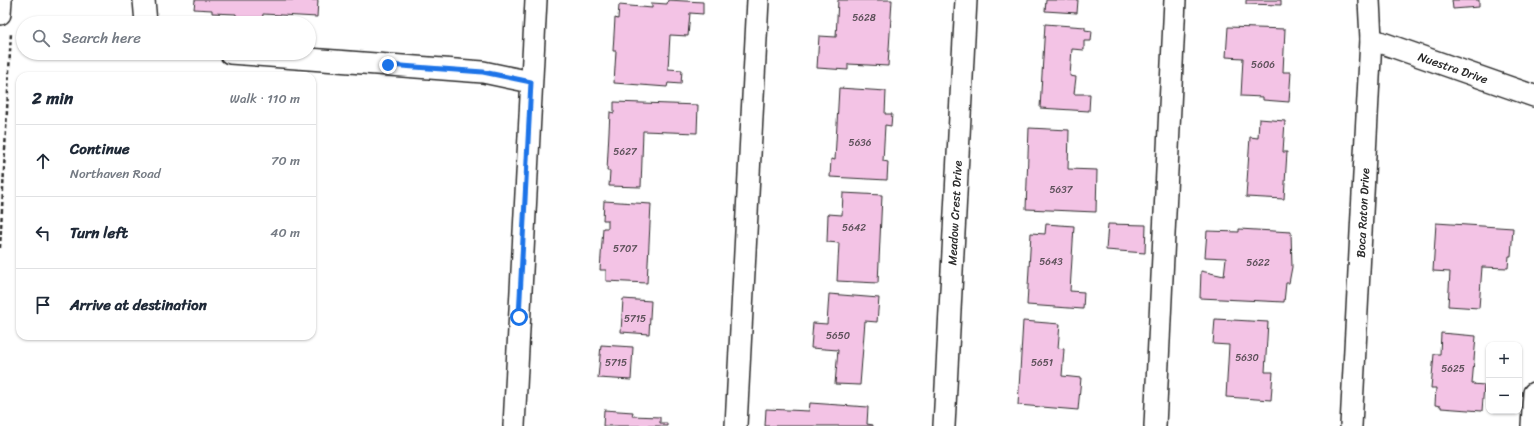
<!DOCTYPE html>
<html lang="en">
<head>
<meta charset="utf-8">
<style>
  body { margin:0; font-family:Sriracha,sans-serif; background:#f6f6f7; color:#1f2937 }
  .controls { position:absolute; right:12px; bottom:12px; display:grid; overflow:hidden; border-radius:8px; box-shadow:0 1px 3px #0004 }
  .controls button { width:36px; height:36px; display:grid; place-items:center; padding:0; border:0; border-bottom:1px solid #e0e1e3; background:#fff; color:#1f2937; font:20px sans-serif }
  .stop { position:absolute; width:12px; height:12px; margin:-9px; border:3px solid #1a73e8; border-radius:50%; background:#fff }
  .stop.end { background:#1a73e8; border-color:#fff; box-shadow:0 1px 4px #0008 }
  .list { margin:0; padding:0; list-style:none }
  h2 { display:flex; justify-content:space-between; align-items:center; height:52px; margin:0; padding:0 16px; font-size:17px }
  h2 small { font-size:13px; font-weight:400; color:#747a83 }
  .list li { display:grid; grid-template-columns:26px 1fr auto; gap:12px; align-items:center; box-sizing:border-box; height:72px; padding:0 16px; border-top:1px solid #e0e1e3 }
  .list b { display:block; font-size:15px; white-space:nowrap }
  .list p { margin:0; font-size:13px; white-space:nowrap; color:#747a83 }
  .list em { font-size:13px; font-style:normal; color:#747a83 }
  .icon { flex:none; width:22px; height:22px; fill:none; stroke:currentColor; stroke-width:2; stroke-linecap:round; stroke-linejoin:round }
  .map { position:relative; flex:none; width:1534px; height:426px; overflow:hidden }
  .search { position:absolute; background:#fff; box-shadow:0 1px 3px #0004; left:16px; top:16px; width:300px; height:44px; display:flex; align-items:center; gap:10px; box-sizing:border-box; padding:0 14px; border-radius:22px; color:#747a83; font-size:15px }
  .panel { position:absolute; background:#fff; box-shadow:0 1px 3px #0004; left:16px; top:72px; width:300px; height:268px; border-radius:12px }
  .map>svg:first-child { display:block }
  .building { fill:#f3c3e5; stroke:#2b2b2b }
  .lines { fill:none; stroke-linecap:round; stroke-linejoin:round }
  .minor-casing { stroke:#2b2b2b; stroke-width:24 }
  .path { stroke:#2b2b2b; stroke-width:2.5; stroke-dasharray:4 3; stroke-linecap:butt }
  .minor { stroke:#fff; stroke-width:21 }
  .route { stroke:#1a73e8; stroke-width:5 }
  .labels { text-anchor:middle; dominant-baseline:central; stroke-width:3; stroke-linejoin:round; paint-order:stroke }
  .number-label { font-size:10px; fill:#5d515a }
  .street-label { font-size:12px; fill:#2b2b2b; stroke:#fff }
</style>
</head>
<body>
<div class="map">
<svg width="1534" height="426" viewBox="0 0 1534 426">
  <rect width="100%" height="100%" fill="#fff"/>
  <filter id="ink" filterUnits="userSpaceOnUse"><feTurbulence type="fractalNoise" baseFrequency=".025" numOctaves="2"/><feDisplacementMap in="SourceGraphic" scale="8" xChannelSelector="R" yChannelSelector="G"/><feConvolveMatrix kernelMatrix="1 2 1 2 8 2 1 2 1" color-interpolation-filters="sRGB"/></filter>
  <g filter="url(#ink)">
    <g class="building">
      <polygon points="195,0 318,0 317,17 263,14 262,23 236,23 236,14 212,13 212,10 194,9"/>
      <polygon points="668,0 703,2 703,14 690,13 688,36 670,35 668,69 682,70 681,84 668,83 667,87 614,83 616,51 613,51 615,18 618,19 619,5 652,8 652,3 667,4"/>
      <polygon points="838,0 892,0 888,66 848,64 848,70 817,68 819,36 836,37"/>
      <polygon points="1046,0 1078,0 1077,13 1045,11"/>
      <polygon points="1246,0 1281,0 1281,5 1246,4"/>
      <polygon points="1452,0 1479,0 1479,7 1453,9"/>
      <polygon points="1045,24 1085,27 1085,30 1092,31 1091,41 1084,41 1084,50 1072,49 1070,76 1076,77 1074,94 1090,94 1089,111 1040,108"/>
      <polygon points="1228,27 1285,29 1283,72 1291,72 1289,102 1263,100 1263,97 1241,96 1243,58 1226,57"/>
      <polygon points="839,88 886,91 885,114 892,114 891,126 885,125 883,161 888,162 887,180 830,177 831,159 835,160"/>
      <polygon points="614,102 698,105 697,133 643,131 641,187 609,186 610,171 607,171 610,112 614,113"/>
      <polygon points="1259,119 1285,121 1283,152 1287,152 1284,199 1246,197 1250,137 1258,138"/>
      <polygon points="1029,128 1069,130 1068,169 1097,170 1096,212 1026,209"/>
      <polygon points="843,193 882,195 878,283 837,281 839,243 827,242 828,214 842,215"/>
      <polygon points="604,201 651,204 647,283 606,281 606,270 600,270 603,228 608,228 608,220 603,220"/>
      <polygon points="1436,223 1513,228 1511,256 1509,256 1508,268 1482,267 1479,308 1448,306 1450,272 1433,271"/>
      <polygon points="1046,224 1074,226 1070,291 1084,292 1083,309 1027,305 1031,233 1045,234"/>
      <polygon points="1108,224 1146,225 1145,253 1106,250"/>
      <polygon points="1239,229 1291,232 1292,267 1289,283 1286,283 1284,302 1200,298 1201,271 1224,276 1226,258 1205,257 1207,231 1239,232"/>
      <polygon points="829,294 879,298 877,322 865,321 860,385 835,384 838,350 811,348 813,323 827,324"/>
      <polygon points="623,299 651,301 649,334 621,332"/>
      <polygon points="1215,319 1268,322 1265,372 1273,372 1271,400 1226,397 1229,345 1213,344"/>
      <polygon points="1023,321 1060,324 1058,348 1064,349 1062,376 1081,378 1078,410 1018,405"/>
      <polygon points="1441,333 1476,336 1472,384 1484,385 1482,411 1441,408 1441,406 1435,405 1436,388 1431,388 1434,354 1440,354"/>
      <polygon points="601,345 633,347 631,380 598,378"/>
      <polygon points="810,403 868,407 867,424 873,425 873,426 765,426 766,409 809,411"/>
      <polygon points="604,410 633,412 632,416 660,417 660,423 667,423 667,426 603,426"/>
    </g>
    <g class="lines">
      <defs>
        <g id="minor">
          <polyline points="144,0 146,23"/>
          <polyline points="0,14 1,0"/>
          <polyline points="1371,39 1534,96"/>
          <polyline points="230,53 483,72 531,82"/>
          <polyline points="514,426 536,0"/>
          <polyline points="736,426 758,0"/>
          <polyline points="944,426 966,0"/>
          <polyline points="1155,426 1175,0"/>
          <polyline points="1351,426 1371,39 1369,0"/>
          <polyline points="1532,426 1534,393"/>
        </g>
      </defs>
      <use href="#minor" class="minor-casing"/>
      <polyline class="path" points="0,248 11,32"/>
      <use href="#minor" class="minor"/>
    </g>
  </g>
  <g class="lines" filter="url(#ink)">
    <polyline class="route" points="388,65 483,72 531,82 519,317"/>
  </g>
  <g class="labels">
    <g class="number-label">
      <text x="864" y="18">5628</text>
      <text x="1263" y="65">5606</text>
      <text x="860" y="143">5636</text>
      <text x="625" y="152">5627</text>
      <text x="1061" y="190">5637</text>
      <text x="854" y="228">5642</text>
      <text x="625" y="249">5707</text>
      <text x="1051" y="262">5643</text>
      <text x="1258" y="263">5622</text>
      <text x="635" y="319">5715</text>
      <text x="838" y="336">5650</text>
      <text x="1247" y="358">5630</text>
      <text x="616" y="363">5715</text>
      <text x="1042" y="363">5651</text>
      <text x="1453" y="369">5625</text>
    </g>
    <g class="street-label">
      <text transform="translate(1453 68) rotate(19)">Nuestra Drive</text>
      <text transform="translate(955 213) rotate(-87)">Meadow Crest Drive</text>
      <text transform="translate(1363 213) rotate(-87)">Boca Raton Drive</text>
    </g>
  </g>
</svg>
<div class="controls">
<button>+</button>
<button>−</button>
</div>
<div class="stop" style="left:519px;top:317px"></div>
<div class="stop end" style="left:388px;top:65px"></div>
<div class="search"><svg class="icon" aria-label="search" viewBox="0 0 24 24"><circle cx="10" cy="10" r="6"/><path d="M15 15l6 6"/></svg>Search here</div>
<section class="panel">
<h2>2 min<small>Walk · 110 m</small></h2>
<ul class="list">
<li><svg class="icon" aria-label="ahead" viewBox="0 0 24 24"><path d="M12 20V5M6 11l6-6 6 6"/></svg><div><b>Continue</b><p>Northaven Road</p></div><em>70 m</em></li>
<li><svg class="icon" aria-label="left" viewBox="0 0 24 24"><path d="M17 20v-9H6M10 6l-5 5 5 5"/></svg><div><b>Turn left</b></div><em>40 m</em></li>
<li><svg class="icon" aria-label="arrive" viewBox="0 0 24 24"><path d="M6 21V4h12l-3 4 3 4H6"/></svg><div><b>Arrive at destination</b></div></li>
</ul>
</section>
</div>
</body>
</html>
